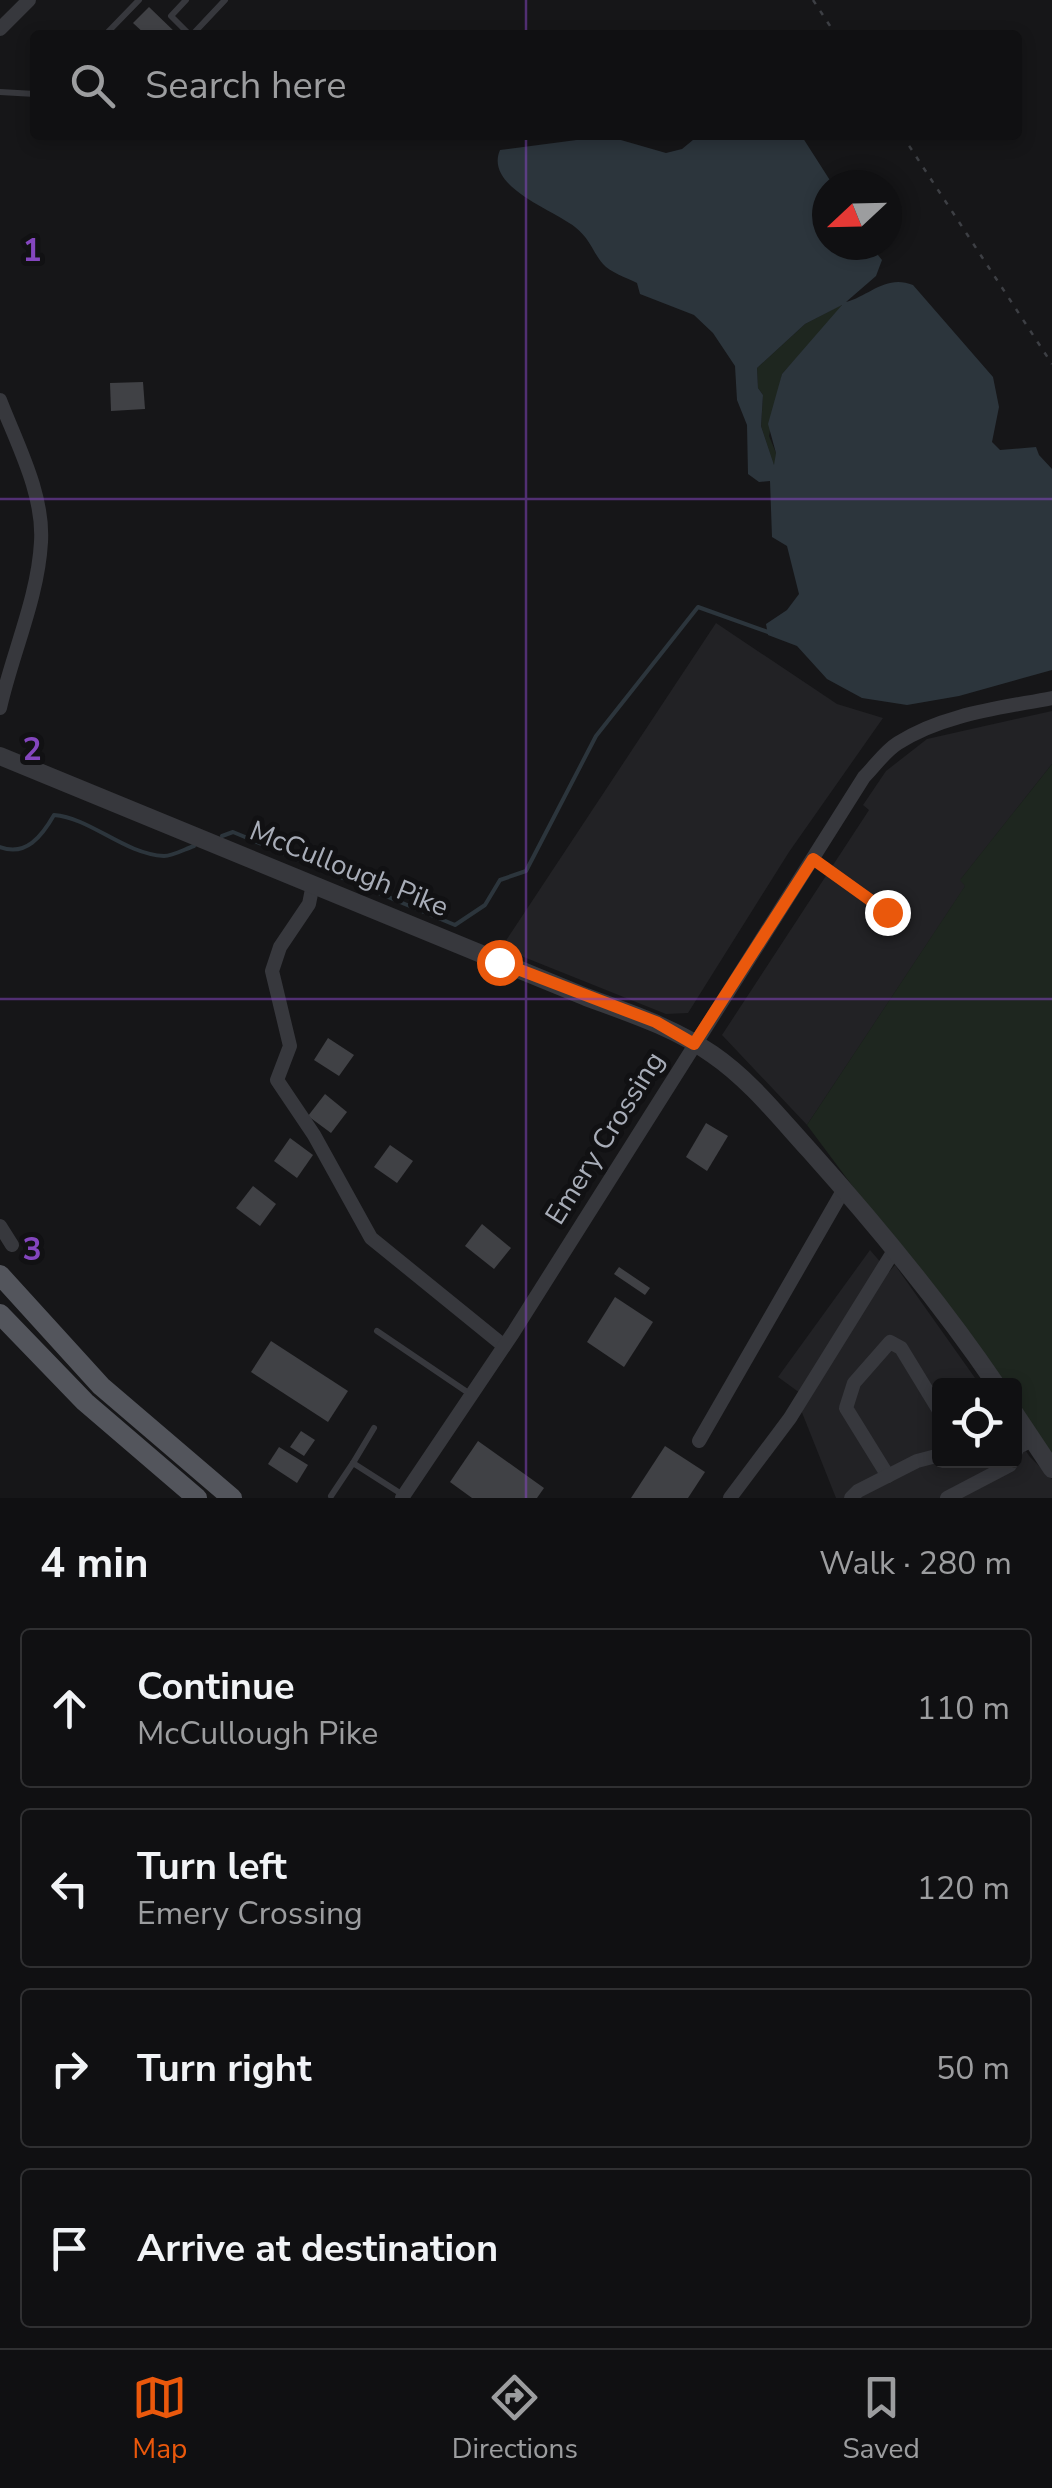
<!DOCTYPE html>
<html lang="en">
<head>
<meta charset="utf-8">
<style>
  body { margin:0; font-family:"Nunito Sans",sans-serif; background:#1e1e20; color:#f1f3f6 }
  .controls { position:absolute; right:30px; bottom:30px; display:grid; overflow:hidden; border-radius:10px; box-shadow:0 5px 15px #0003 }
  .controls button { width:90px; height:90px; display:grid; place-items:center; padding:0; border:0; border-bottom:2px solid #303032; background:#101012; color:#f1f3f6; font:50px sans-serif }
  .compass { position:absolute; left:812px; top:170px; width:90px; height:90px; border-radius:50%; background:#101012; box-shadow:0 5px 15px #0003; rotate:248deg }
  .stop { position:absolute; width:30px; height:30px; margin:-22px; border:8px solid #ea580c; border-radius:50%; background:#fff }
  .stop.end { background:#ea580c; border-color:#fff; box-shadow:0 2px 10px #0008 }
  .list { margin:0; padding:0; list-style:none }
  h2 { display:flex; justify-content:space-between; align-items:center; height:130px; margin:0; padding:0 40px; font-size:42px }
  h2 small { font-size:32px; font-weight:400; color:#9c9d9f }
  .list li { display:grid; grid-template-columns:65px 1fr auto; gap:30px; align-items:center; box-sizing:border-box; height:160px; margin:0 20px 20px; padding:0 20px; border:2px solid #303032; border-radius:10px }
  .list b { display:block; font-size:38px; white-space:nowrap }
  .list p { margin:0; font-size:32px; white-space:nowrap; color:#9c9d9f }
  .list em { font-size:32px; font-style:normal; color:#9c9d9f }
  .icon { flex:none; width:55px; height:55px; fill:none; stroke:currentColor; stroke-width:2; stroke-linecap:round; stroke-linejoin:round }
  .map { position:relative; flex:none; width:1052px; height:1498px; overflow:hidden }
  .search { position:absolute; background:#101012; box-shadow:0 5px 15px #0003; left:30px; right:30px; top:30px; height:110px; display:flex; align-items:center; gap:25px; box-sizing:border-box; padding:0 35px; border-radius:10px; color:#9c9d9f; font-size:38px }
  .sheet { height:850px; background:#101012 }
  nav { display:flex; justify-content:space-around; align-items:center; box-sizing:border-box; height:140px; border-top:2px solid #303032; background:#101012; font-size:28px; color:#9c9d9f }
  nav a { display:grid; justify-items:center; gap:5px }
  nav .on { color:#ea580c }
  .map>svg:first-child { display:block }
  .built { fill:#222225 }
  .green { fill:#1e261f }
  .water { fill:#2c353c; fill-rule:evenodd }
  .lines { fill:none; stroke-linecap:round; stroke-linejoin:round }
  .stream { stroke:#2c353c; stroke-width:4 }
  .building { fill:#404145 }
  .path { stroke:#3d3f44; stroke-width:2.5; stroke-dasharray:5 8; stroke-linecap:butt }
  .service { stroke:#37383d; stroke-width:6 }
  .minor { stroke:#37383d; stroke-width:14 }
  .tertiary { stroke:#37383d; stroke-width:18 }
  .primary { stroke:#53555c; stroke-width:20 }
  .route { stroke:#ea580c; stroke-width:12 }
  .grid { fill:none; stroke:#8446be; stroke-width:2.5; stroke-opacity:0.55 }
  .labels { text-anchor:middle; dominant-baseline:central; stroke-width:10; stroke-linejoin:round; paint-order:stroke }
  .street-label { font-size:28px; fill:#a8adb8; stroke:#111113 }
  .grid-label { font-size:32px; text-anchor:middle; font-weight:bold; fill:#8446be; stroke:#111113; stroke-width:10; stroke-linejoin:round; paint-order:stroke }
</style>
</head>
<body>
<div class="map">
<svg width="1052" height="1498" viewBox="0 0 1052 1498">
  <rect width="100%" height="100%" fill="#161618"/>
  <g class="built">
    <polygon points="716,623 837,704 883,718 789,852 688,1013 666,1014 501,948"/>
    <polygon points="1052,711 1052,764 961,879 966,885 807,1125 722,1035 869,810 863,805 886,771 927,739"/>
    <polygon points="870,1250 889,1272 895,1265 980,1385 940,1386 940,1460 1014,1460 1015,1435 1030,1457 1052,1479 1052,1498 836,1498 801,1410 800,1393 778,1377"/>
  </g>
  <g class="green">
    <polygon points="841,305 843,307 782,374 769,436 776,453 775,469 761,426 763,395 758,388 757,368 805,324"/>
    <polygon points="1052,764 1052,1455 1015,1404 1014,1386 1001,1385 807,1125 965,886 960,880"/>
  </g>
  <path class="water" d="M699,135H801L833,185H827V245H870L882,260L876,276L846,302C869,296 886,274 913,285L993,377L999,407L992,442L1000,450L1036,447L1039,455L1052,469V670L959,696L907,705L862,698L827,679L797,646L768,635L766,624L787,610L799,594L787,546L772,537L770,481L759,482L748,474L747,425L737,400L735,366L713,333L694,315L640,294L637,283C627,278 610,272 603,264C592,251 591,240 575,227C554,210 484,187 500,150L607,136L666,153L682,149ZM842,305L782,374L768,424L776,453L774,465L761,426L763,395L758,388L757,368L805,324Z"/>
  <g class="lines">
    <g class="stream">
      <polyline points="222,836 233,832 455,925 485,905 500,880 526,871 596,736 698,607 771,633"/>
      <path d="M0,847C26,857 42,836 54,815C91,818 124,854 164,856C173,856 185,849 194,846"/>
    </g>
  </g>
  <g class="building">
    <polygon points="149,7 178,35 146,35 133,23"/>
    <polygon points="143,382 145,409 111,411 110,383"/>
    <polygon points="328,1038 354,1055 339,1076 314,1060"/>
    <polygon points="325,1094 347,1112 331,1133 308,1116"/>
    <polygon points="706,1123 728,1136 707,1171 686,1157"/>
    <polygon points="290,1138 313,1155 297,1178 274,1161"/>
    <polygon points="390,1145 413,1161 397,1183 374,1167"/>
    <polygon points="253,1186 276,1204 260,1226 236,1208"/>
    <polygon points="482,1224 511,1248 494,1269 465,1246"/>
    <polygon points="619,1267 650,1288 645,1295 614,1274"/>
    <polygon points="615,1297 653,1322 624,1367 587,1342"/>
    <polygon points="271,1341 348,1391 328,1422 251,1372"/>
    <polygon points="301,1431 315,1440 304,1456 290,1447"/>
    <polygon points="478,1441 544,1488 537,1498 472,1498 450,1482"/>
    <polygon points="665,1446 705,1472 688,1498 631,1498"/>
    <polygon points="279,1447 308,1465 297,1483 268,1464"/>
  </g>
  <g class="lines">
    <g class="path">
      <polyline points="813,0 836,35"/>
      <polyline points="902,135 1052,364"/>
    </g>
    <g class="service">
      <polyline points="186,0 171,16 190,35"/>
      <polyline points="105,35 139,0"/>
      <polyline points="192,35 225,0"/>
      <polyline points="0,92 35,94"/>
      <polyline points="814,860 887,912"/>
      <polyline points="377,1331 470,1394"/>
      <polyline points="353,1463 374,1428"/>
      <polyline points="331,1496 353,1463 403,1495"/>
    </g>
    <g class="minor">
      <polyline points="0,29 29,0"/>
      <path d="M0,400C17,444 44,494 41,542C38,598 12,654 0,708"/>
      <polyline points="313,884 309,904 280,947 272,971 290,1046 277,1080 314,1135 371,1238 504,1346"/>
      <polyline points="0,1226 12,1245"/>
      <polyline points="699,1441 844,1189"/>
      <polyline points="1014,1455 1018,1447 1033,1440"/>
      <polyline points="888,1476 846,1408 854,1383 890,1342 901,1348 940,1412"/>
      <path d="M402,1498L513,1333L864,777C875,766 885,751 898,743C943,714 1001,708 1052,698"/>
      <polyline points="730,1498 790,1418 895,1249"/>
      <polyline points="851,1498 858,1491 917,1461 940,1455"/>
      <polyline points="947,1498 1010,1465 1012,1460"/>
    </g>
    <g class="tertiary">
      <path d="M0,756L586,997C629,1013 673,1027 712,1054C750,1080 779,1117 810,1151C877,1226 940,1302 997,1386"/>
      <polyline points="1014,1412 1052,1469"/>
    </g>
    <g class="primary">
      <polyline points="0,1275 101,1386 232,1498"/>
      <polyline points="0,1314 85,1402 197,1498"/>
    </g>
  </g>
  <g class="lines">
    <polyline class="route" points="499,962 656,1022 694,1044 813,859 887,912"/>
  </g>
  <path class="grid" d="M526,0V35M526,135V1498M0,499H1052M0,999H1052"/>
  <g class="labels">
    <g class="street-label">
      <text transform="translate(349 869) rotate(22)">McCullough Pike</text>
      <text transform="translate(605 1138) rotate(-58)">Emery Crossing</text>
    </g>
  </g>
  <g class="grid-label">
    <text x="32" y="261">1</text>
    <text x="32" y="760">2</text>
    <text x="32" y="1260">3</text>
  </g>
</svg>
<div class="controls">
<button><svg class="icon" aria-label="locate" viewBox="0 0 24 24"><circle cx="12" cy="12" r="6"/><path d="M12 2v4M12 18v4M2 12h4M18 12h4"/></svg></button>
</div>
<svg class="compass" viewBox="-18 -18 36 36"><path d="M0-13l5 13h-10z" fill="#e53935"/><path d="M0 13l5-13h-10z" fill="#9c9d9f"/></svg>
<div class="stop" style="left:499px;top:962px"></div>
<div class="stop end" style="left:887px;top:912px"></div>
<div class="search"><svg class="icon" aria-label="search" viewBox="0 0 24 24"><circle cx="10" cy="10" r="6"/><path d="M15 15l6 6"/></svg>Search here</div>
</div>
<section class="sheet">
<h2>4 min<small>Walk · 280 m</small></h2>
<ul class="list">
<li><svg class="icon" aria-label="ahead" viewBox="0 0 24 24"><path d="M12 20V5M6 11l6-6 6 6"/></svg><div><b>Continue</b><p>McCullough Pike</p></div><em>110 m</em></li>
<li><svg class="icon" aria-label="left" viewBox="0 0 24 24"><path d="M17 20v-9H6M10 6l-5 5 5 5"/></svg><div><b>Turn left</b><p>Emery Crossing</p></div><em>120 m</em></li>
<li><svg class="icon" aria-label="right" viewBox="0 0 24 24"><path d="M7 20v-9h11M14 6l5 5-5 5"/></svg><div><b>Turn right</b></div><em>50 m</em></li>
<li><svg class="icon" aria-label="arrive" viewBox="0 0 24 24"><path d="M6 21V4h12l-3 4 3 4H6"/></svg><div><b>Arrive at destination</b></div></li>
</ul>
</section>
<nav>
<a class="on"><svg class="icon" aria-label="map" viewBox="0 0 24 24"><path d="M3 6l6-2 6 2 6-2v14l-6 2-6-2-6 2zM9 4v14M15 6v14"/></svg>Map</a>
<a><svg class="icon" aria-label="directions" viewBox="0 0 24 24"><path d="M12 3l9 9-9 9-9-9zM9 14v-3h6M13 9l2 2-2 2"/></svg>Directions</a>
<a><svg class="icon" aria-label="saved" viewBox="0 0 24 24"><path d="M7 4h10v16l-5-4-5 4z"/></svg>Saved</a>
</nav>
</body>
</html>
